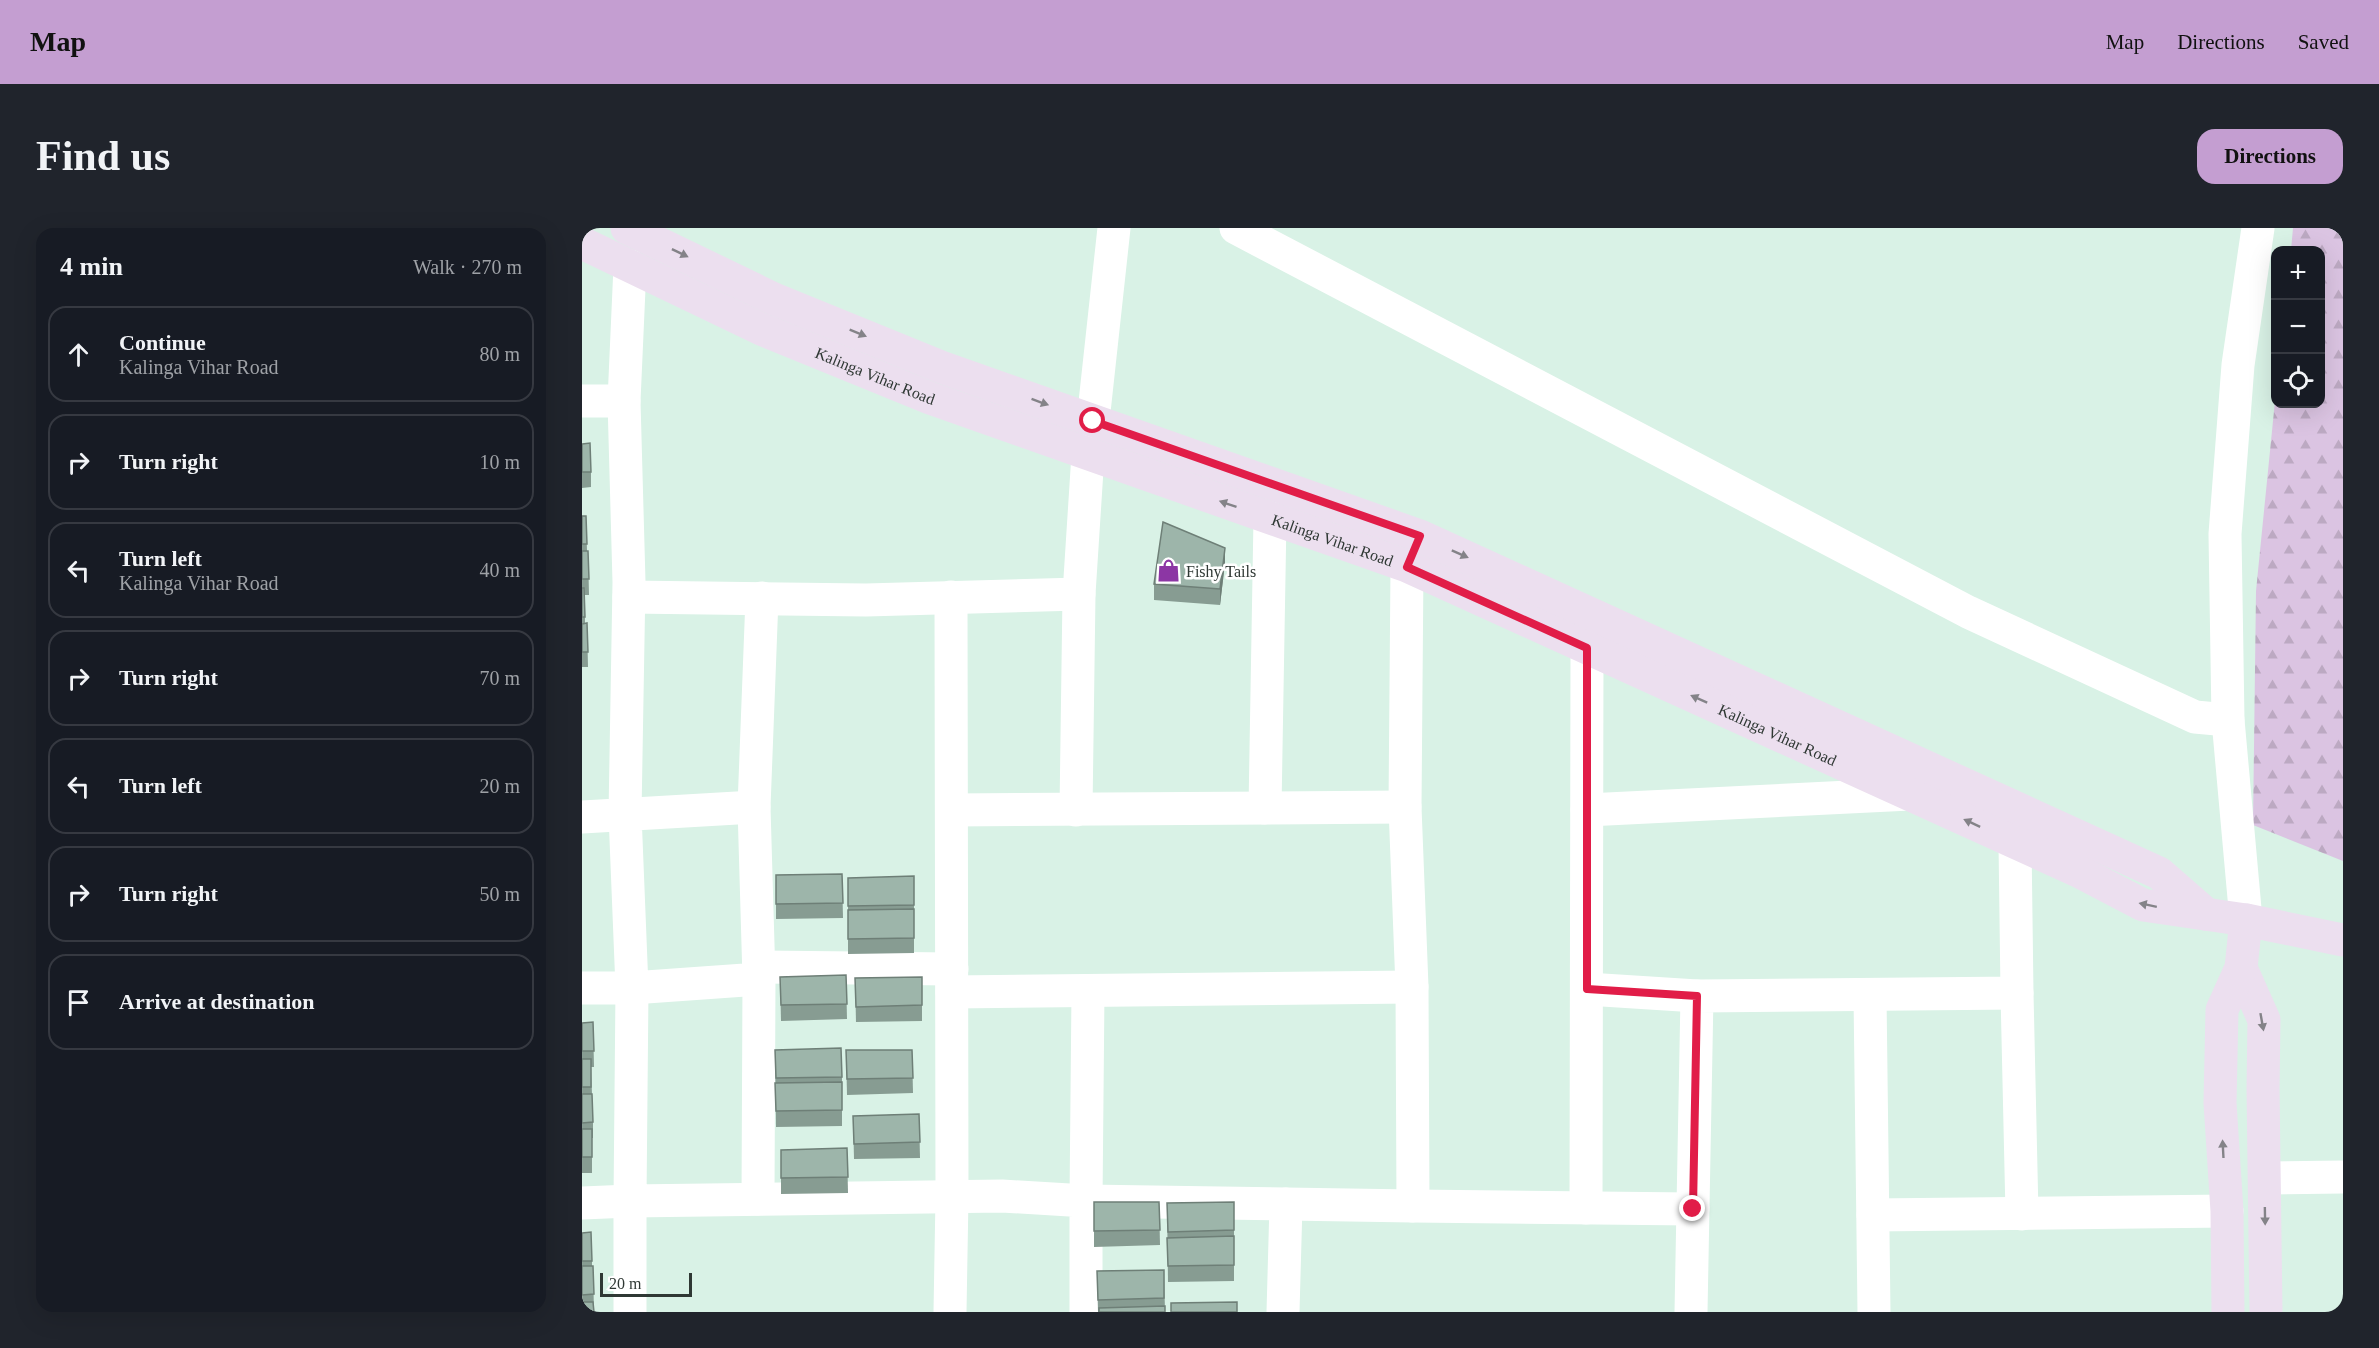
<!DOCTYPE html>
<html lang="en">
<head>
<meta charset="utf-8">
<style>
  body { margin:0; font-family:"Times New Roman",serif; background:#20242c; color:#f1f3f6 }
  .controls { position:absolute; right:18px; top:18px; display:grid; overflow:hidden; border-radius:12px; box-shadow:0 6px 24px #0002 }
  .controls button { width:54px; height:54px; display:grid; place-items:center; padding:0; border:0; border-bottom:2px solid #363941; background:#171b24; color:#f1f3f6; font:30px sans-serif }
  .scale { position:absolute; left:18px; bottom:15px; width:92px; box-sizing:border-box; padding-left:6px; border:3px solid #2f3834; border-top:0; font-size:16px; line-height:21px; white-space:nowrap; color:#2f3834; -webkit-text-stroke:4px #fff; paint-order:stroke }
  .stop { position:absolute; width:18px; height:18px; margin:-14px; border:4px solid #e11d48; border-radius:50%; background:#fff }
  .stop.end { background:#e11d48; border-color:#fff; box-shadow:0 2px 6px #0008 }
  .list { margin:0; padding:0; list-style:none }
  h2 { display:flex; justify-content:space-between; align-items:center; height:78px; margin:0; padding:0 24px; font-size:26px }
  h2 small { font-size:20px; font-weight:400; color:#9ea1a6 }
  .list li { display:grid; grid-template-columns:39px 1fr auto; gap:18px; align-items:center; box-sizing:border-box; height:96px; margin:0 12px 12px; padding:0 12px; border:2px solid #363941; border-radius:18px }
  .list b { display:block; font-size:22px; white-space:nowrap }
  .list p { margin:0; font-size:20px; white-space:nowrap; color:#9ea1a6 }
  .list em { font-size:20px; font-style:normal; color:#9ea1a6 }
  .icon { flex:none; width:33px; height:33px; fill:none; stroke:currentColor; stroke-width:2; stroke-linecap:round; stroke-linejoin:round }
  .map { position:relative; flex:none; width:1761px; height:1084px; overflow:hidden; border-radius:18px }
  header { display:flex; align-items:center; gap:36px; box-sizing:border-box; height:84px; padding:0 30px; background:#c49ed1; color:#111 }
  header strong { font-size:28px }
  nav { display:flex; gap:33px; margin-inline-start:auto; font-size:21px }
  .intro { display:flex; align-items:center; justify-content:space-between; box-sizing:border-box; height:144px; padding:0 36px }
  h1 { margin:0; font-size:42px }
  .button { padding:15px 27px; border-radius:18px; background:#c49ed1; color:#111; font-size:21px; font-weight:700 }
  main { display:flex; gap:36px; padding:0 36px }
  aside { flex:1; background:#171b24; border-radius:18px; box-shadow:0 6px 24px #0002 }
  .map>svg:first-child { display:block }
  .forest { fill:url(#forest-firs) }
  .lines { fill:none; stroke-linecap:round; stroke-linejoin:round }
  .street { stroke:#fff; stroke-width:33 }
  .secondary { stroke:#ecdfef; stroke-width:33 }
  .wall { fill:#879c92 }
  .shaded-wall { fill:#6e7f77 }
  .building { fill:#9db5aa; stroke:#6e7f77; stroke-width:1.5 }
  .oneway { fill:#848388 }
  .route { stroke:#e11d48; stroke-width:8 }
  .labels { text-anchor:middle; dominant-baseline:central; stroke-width:5; stroke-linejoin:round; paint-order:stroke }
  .street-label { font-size:16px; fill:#2f3834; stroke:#fff }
  .poi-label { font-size:16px; fill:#2f3834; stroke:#fff; text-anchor:start }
</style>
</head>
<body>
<header>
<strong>Map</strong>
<nav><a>Map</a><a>Directions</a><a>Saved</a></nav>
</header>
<div class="intro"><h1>Find us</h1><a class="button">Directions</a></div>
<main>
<aside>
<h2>4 min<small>Walk · 270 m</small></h2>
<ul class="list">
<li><svg class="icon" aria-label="ahead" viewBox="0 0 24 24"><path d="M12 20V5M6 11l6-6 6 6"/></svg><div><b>Continue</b><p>Kalinga Vihar Road</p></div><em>80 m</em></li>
<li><svg class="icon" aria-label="right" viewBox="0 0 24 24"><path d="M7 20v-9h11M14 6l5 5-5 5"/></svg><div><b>Turn right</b></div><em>10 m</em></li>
<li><svg class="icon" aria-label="left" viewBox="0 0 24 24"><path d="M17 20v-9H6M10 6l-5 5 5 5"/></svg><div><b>Turn left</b><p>Kalinga Vihar Road</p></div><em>40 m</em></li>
<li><svg class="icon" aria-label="right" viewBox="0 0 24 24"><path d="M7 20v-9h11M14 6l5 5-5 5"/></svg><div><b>Turn right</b></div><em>70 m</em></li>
<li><svg class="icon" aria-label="left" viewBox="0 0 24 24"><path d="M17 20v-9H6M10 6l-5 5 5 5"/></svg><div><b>Turn left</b></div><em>20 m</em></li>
<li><svg class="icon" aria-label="right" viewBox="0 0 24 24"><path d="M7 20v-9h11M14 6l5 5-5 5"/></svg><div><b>Turn right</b></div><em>50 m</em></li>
<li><svg class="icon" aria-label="arrive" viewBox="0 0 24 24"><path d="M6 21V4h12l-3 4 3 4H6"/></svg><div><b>Arrive at destination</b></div></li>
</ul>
</aside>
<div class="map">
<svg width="1761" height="1084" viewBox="0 0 1761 1084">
  <defs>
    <pattern id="forest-firs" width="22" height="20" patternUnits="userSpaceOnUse" patternTransform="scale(1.5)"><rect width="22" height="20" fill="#dbc4e2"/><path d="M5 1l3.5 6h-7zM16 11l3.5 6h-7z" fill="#bca9c2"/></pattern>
  </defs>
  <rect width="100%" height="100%" fill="#d9f2e6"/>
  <polygon class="forest" points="1711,0 1761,0 1761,633 1671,597 1674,363 1693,173 1694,176 1738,176 1738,22 1709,22"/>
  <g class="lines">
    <g class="street">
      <polyline points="654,0 1386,384 1613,489 1646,492"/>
      <polyline points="0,173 42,173 48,38"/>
      <polyline points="511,193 532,0"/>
      <polyline points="47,369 284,372 497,366 506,226"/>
      <polyline points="172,579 180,370"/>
      <polyline points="683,580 688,290"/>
      <polyline points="370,582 823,579"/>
      <polyline points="494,582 497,366"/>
      <polyline points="1005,582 1328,566"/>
      <polyline points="0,589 172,579 177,751 50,760 43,586 47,354 42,173"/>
      <polyline points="1664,692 1646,492 1643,306 1656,137 1676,0"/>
      <polyline points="177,739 370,741"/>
      <polyline points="0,760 50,760 48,973 420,968 504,973 504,1084"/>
      <polyline points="1005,761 1115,768"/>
      <polyline points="506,763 504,973 831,978 830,759 823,579 825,338"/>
      <polyline points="370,764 830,759"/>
      <polyline points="1435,765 1440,986"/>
      <polyline points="1288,767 1292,1084"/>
      <polyline points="1683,950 1761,949"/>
      <polyline points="176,971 177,751"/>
      <polyline points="0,975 48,973 48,1084"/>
      <polyline points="831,978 1111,981"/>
      <polyline points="1004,980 1005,420"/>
      <polyline points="1291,987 1645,983"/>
      <polyline points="368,1084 370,969 369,369"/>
      <polyline points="701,1084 704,976"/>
      <polyline points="1109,1084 1115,768 1435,765 1433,615"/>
    </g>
    <g class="secondary">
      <polyline points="45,0 192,71 359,139 838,308 1577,645 1624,686"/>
      <path id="s1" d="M0,15L179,101L348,170L825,338L1496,643L1561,677L1664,692L1761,712"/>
      <polyline points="1659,740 1682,792 1681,860 1684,1084"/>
      <polyline points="1646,1084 1645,983 1638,875 1640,782 1659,740 1664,692"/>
    </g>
  </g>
  <g class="wall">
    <polygon points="0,216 9,244 9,259 0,260"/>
    <polygon points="0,288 4,288 5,323 6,323 7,367 3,367 3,395 5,395 6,439 0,439"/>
    <polygon points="643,335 638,377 572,372 572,356"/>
    <polygon points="260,646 261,690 194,691 194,647"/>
    <polygon points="266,650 332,677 332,725 266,726"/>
    <polygon points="264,747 265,791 199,793 198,749"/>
    <polygon points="340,749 340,793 274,794 273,750"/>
    <polygon points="11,794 12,839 9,839 11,894 11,910 10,910 10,945 0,945 0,795"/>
    <polygon points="193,822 260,849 260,898 194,899"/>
    <polygon points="264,822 330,822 331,865 265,867"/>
    <polygon points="337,886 338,930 272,931 271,888"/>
    <polygon points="265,920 266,965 199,966 199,922"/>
    <polygon points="512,974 577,974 578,1017 512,1019"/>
    <polygon points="652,974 652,1053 586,1054 585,975"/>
    <polygon points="0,1005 10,1033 10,1038 11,1038 12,1084 0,1084"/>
    <polygon points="582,1042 583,1084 516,1084 515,1043"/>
  </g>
  <polygon class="shaded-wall" points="643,320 643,335 638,377 638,361"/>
  <g class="building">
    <polygon points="8,215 9,244 0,244 0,216"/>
    <polygon points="0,288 4,288 5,316 0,316"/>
    <polygon points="581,294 643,320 638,361 572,356"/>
    <polygon points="0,323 6,323 7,351 0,351"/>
    <polygon points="0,360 2,360 3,389 0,389"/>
    <polygon points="5,395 6,424 0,424 0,396"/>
    <polygon points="260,646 261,675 194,676 194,647"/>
    <polygon points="332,648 332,677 266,678 266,650"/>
    <polygon points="332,681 332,710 266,711 266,682"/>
    <polygon points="264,747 265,776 199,777 198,749"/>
    <polygon points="340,749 340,777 274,779 273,750"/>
    <polygon points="11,794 12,823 0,823 0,795"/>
    <polygon points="259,820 260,849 194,850 193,822"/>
    <polygon points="264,822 330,822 331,850 265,851"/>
    <rect x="0" y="831" width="9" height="28"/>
    <polygon points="260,854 260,882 194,883 193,855"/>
    <polygon points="0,866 10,866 11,894 0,895"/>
    <polygon points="337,886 338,914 272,916 271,888"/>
    <rect x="0" y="901" width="10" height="28"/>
    <polygon points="265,920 266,949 199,950 199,922"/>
    <polygon points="512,974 577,974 578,1002 512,1003"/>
    <polygon points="652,974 652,1002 586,1004 585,975"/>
    <polygon points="9,1004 10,1033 0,1033 0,1005"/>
    <polygon points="652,1008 652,1037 586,1038 585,1010"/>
    <polygon points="0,1038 11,1038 12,1066 0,1067"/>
    <polygon points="582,1042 582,1070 516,1072 515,1043"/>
    <polygon points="0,1074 11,1074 12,1084 0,1084"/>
    <polygon points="655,1074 655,1084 589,1084 589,1075"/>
    <polygon points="583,1078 583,1084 517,1084 517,1080"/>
  </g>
  <defs><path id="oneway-solid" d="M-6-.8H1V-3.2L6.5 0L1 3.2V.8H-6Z" transform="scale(1.5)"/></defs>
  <g class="oneway">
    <use href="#oneway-solid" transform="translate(98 25) rotate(26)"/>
    <use href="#oneway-solid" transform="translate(276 105) rotate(22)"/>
    <use href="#oneway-solid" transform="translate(458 174) rotate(20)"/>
    <use href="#oneway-solid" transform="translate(646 276) rotate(-161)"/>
    <use href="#oneway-solid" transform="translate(878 326) rotate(24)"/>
    <use href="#oneway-solid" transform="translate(1117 471) rotate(-156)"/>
    <use href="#oneway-solid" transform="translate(1390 595) rotate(-155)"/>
    <use href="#oneway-solid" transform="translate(1566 677) rotate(-168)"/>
    <use href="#oneway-solid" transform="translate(1680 794) rotate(80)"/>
    <use href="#oneway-solid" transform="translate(1641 921) rotate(-93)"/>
    <use href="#oneway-solid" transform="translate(1683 988) rotate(89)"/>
  </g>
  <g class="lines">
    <polyline class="route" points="511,193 838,308 825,339 1005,420 1005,761 1115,768 1111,981"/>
  </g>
  <defs>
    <symbol id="shop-bare" viewBox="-9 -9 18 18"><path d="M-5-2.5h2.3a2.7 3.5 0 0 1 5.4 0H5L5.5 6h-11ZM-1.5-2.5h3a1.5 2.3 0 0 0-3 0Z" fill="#8c36a4" stroke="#fff" stroke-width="2.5" paint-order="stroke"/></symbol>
  </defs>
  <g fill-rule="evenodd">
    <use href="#shop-bare" x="570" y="326" width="33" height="33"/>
  </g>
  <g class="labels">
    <g class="street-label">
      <text stroke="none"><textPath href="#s1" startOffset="322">Kalinga Vihar Road</textPath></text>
      <text stroke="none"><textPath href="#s1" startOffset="808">Kalinga Vihar Road</textPath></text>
      <text stroke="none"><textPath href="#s1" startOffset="1294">Kalinga Vihar Road</textPath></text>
    </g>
    <g class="poi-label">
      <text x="604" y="343">Fishy Tails</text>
    </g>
  </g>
</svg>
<div class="controls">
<button>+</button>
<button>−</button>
<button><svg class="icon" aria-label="locate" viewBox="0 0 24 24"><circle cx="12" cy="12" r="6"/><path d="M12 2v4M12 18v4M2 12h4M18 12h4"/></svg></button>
</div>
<div class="scale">20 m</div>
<div class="stop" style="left:511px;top:193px"></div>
<div class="stop end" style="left:1111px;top:981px"></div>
</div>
</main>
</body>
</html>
